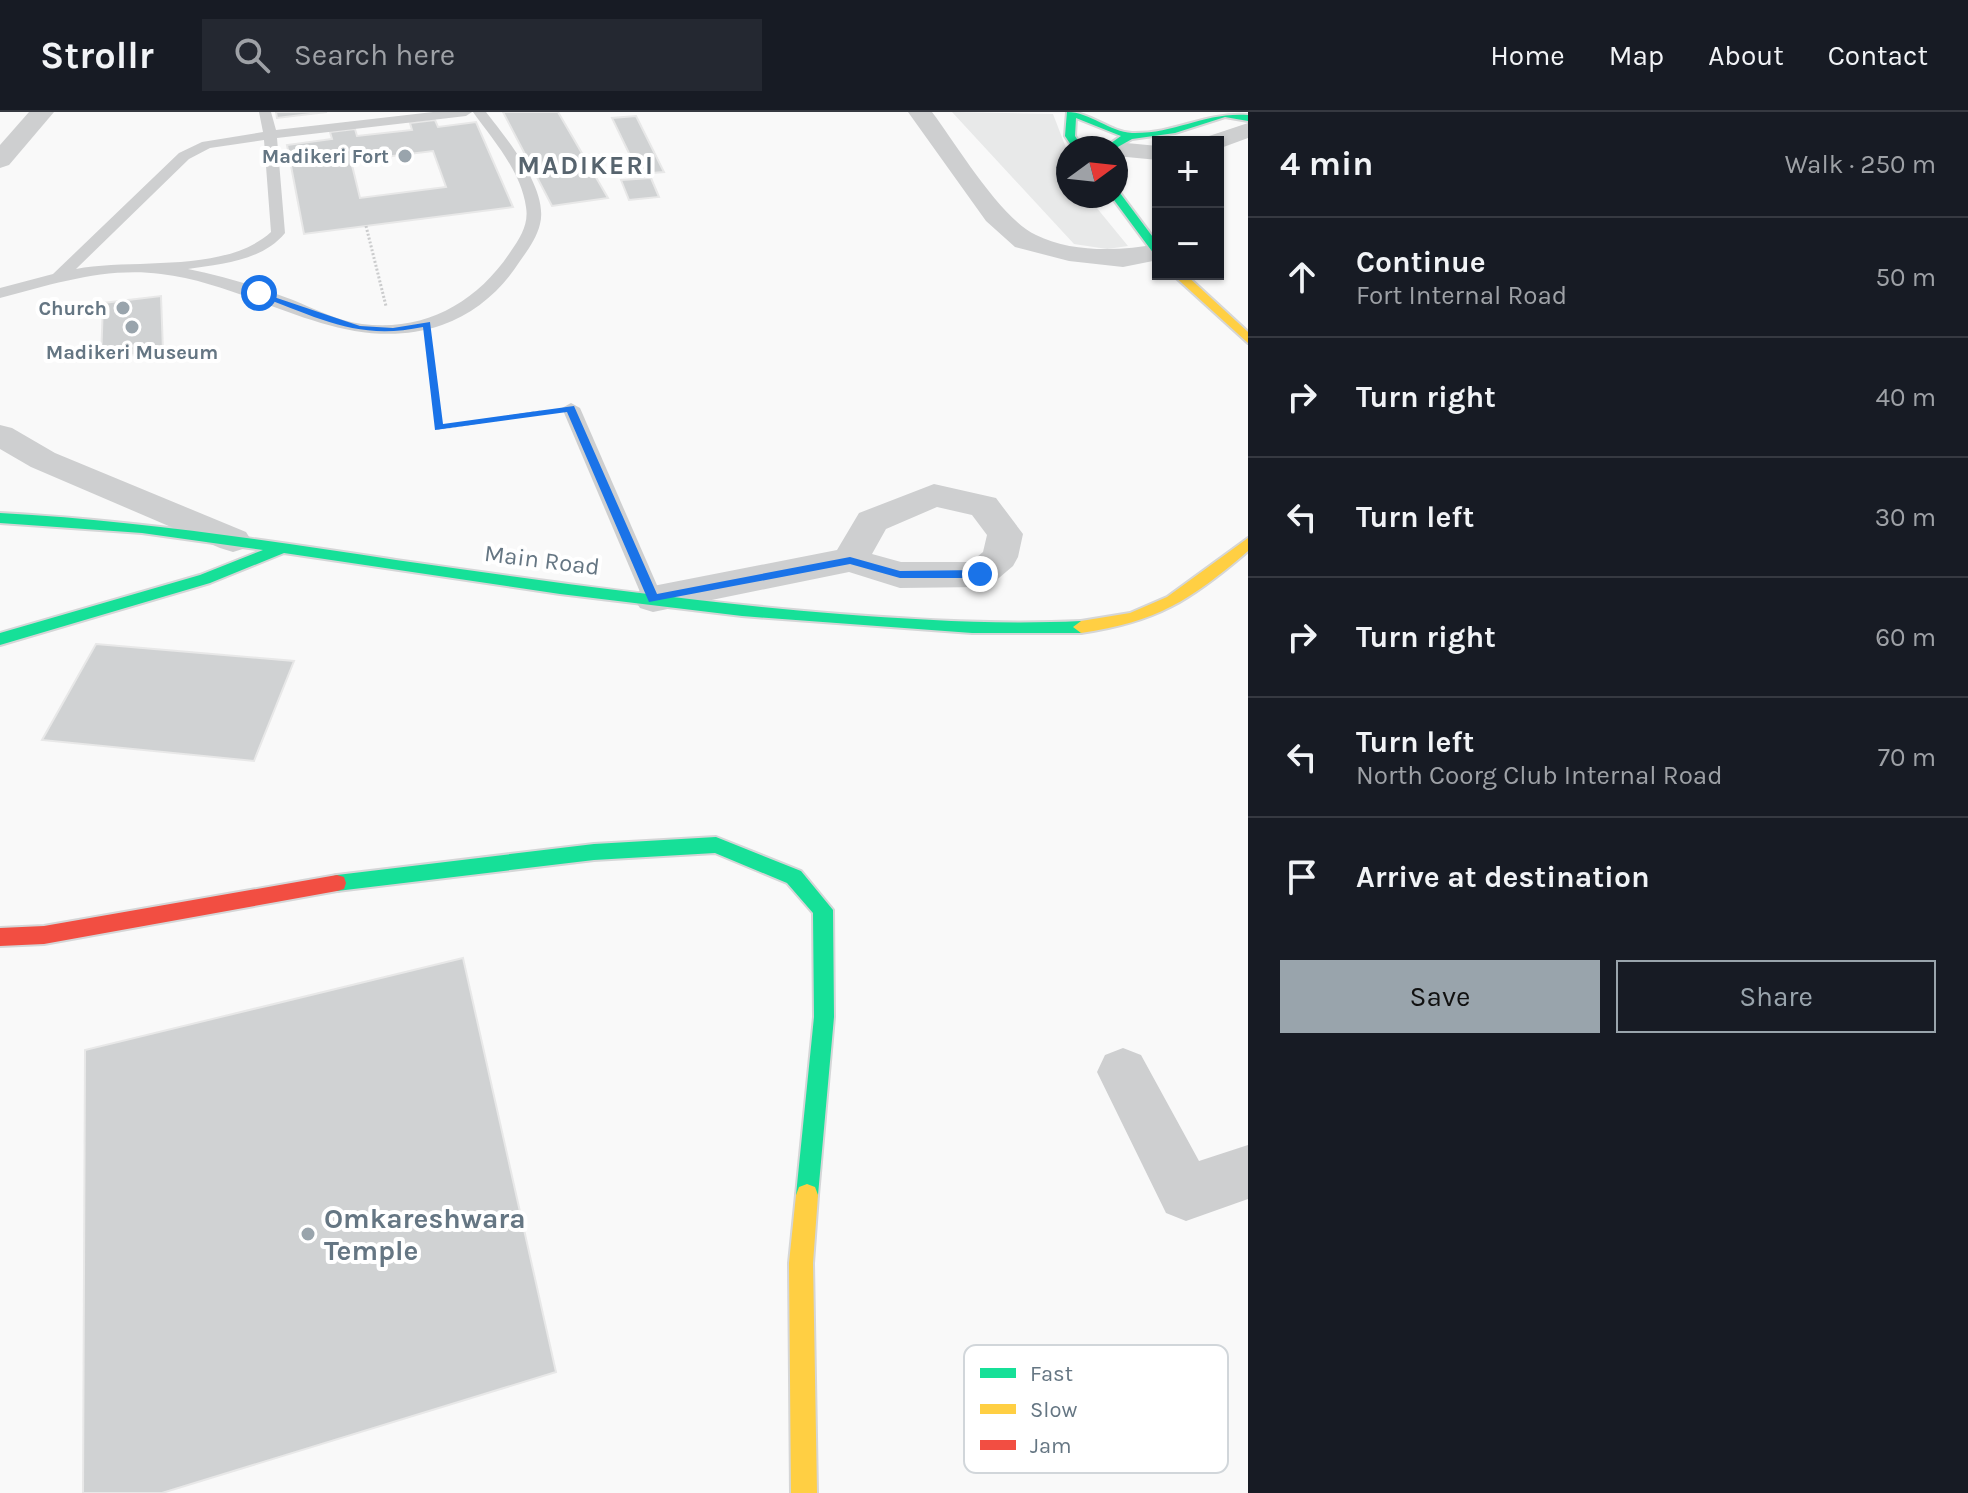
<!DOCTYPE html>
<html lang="en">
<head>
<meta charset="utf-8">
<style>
  body { margin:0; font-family:Karla,sans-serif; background:#242831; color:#f1f3f6 }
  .controls { position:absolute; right:24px; top:24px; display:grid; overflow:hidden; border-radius:0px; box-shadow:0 2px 6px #0004 }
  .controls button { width:72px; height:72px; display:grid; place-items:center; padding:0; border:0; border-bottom:2px solid #363941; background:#171b24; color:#f1f3f6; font:40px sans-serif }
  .compass { position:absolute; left:1056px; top:24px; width:72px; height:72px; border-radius:50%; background:#171b24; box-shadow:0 2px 6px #0004; rotate:75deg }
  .stop { position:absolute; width:24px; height:24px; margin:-18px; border:6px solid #1a73e8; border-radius:50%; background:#fff }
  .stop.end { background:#1a73e8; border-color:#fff; box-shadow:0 2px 8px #0008 }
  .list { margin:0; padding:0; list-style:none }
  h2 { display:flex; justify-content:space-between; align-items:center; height:104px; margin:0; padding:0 32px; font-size:34px }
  h2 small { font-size:26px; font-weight:400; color:#9ea1a6 }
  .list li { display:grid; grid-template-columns:52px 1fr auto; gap:24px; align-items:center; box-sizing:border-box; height:120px; padding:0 32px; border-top:2px solid #363941 }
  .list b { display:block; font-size:30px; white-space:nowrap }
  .list p { margin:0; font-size:26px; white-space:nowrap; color:#9ea1a6 }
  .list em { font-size:26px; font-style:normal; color:#9ea1a6 }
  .actions { display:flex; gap:16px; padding:24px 32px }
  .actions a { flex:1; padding:18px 0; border:2px solid #99a4ac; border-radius:0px; text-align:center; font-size:28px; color:#99a4ac }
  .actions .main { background:#99a4ac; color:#111 }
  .icon { flex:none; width:44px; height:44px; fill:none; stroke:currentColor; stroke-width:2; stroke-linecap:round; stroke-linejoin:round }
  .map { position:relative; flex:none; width:1248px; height:1381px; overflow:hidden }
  header { display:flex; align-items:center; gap:48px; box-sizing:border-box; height:112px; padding:0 40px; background:#171b24; border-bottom:2px solid #363941 }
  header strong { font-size:38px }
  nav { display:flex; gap:44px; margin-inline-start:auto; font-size:28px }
  .search { width:560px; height:72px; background:#242831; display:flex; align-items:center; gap:20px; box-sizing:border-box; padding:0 28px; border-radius:0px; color:#9ea1a6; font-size:30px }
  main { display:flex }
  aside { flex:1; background:#171b24 }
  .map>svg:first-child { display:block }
  .built { fill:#e8e9e9 }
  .building { fill:#d0d2d3; stroke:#e8e8e8; stroke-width:2; fill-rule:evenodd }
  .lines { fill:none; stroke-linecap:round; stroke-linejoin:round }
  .fast-casing { stroke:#d5d6d7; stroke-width:4 }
  .slow-casing { stroke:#d5d6d7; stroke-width:4 }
  .jam-casing { stroke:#d5d6d7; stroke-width:4 }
  .path-far1 { stroke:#cbcccd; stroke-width:3; stroke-dasharray:2 2; stroke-linecap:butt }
  .path { stroke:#cbcccd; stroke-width:4; stroke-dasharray:3 3; stroke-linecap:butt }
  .lane { fill:#cecfd0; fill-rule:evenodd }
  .street { fill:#cecfd0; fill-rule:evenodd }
  .fast { fill:#16e098; fill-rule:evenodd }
  .slow { fill:#ffcf43; fill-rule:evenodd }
  .jam { fill:#f24e42; fill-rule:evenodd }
  .route { fill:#1a73e8 }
  .poi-dot { fill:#99a4ac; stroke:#fff; stroke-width:3 }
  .labels { text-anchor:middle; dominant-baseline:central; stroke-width:8; stroke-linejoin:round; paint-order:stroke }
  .far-poi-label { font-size:20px; font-weight:bold; fill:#657683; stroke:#fff; text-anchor:end }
  .street-label { font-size:24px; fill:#657683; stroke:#fff }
  .far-district-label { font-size:26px; font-weight:bold; letter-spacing:2px; fill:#57646e; stroke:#fff }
  .near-poi-label { font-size:28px; font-weight:bold; fill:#657683; stroke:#fff; text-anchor:start }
  .key { fill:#fff; stroke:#d1d6da; stroke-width:2 }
  .key-label { font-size:22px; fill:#657683 }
</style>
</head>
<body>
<header>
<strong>Strollr</strong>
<div class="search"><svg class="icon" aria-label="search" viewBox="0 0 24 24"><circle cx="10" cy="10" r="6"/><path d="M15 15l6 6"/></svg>Search here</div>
<nav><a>Home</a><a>Map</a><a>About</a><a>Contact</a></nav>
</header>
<main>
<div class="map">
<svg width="1248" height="1381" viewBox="0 0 1248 1381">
  <rect width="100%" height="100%" fill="#f9f9f9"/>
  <polygon class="built" points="952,0 1053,2 1068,41 1068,84 1087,84 1128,134 1107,137 1074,132"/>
  <g class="building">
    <polygon points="276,0 327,0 277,6"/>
    <polygon points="503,0 558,0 608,86 552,94"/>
    <polygon points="636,4 664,60 639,62 612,6"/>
    <path d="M435,8L438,15L476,10L513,95L304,122L287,33L332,27L330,20L355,17L357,24L412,18L410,11ZM433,39L446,75L360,86L351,49Z"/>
    <polygon points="651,66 659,85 629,88 621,68"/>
    <polygon points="161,184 163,239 101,248 103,191"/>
    <polygon points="96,532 294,549 254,649 42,628"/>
    <polygon points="463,846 556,1260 162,1381 83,1381 85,938"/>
  </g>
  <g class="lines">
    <defs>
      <g id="fast">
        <path d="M1067,0C1090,0 1110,20 1132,21C1176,22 1204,0 1248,3V9L1225,5L1175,21L1132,27L1116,36H1104L1121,24L1076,6L1075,24L1083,36H1073L1065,24Z"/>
        <polygon points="1116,80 1120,81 1158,132 1158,143 1154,142 1111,84 1116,84"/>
        <path d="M0,401C133,408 264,428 396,448C543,469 691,490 840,502C920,508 1000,513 1081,509L1089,515L1081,521H972L742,504L560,482L284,441L210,471L0,533V521L200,463L263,438L142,421L0,411Z"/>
        <polygon points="716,725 801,759 833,798 834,905 818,1083 815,1091 807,1094 799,1091 796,1083 814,905 813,801 787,771 715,741 594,748 337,779 330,777 328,771 330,765 337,763 594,732"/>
      </g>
      <g id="slow">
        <polygon points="1172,162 1185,162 1248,220 1248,231"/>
        <path d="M1248,426V439C1191,488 1157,510 1081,521L1073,515L1081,509L1130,501L1167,485Z"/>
        <polygon points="807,1072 815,1075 818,1083 813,1151 817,1381 791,1381 789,1151 796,1083 799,1075"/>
      </g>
      <polygon id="jam" points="337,763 344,765 346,771 344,777 337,779 44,832 0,834 0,816 44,814"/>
    </defs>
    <use href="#fast" class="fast-casing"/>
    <use href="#slow" class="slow-casing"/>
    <use href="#jam" class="jam-casing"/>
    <polyline class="path-far1" points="366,114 386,194"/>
    <polyline class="path" points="429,237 438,316 543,300"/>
    <g class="lane">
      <path d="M259,0H271L276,18L433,0H472L466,4L277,26L285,121C262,149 221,152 188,157C224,164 259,175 293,188C315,197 338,209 362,212C424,220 477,191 511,139C520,126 529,112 526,95C521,59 493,28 473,0H486C506,26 549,77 540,112C537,125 528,138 520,149C501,179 475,201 442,213C344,247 257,173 161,162C105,155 54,172 0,186V176L53,162L179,41L202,30L263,20ZM264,28L271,120C225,162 133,146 76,157L189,47L210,36Z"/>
      <polygon points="571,291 580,296 663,487 660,492 646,492 643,487 562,296"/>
    </g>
    <g class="street">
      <polygon points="29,0 54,0 9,53 0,56 0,33"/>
      <path d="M908,0H932C956,32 1001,107 1036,123C1072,141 1120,139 1158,132V148L1123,155L1069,149L1015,135L986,109Z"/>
      <polygon points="1248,11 1248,26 1218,37 1218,30 1203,30 1206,25"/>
      <polygon points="1116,30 1158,34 1158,48 1116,44 1116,36 1104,36"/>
      <polygon points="0,313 12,316 55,341 246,420 251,428 246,436 233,440 220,436 31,355 0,337"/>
      <path d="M934,372L996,386L1023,422L1018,445L1013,454L993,471L980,475L900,476L849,460L653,500L640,496L634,487L640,478L653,474L837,438L859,401ZM937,395L972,403L987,423L983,440L971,450H901L872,442L886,417Z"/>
      <polygon points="1123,936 1141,943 1199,1049 1248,1033 1248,1087 1186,1109 1166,1101 1097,960 1105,943"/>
    </g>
    <use href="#fast" class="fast"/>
    <use href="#slow" class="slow"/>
    <use href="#jam" class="jam"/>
  </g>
  <path class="route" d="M256,179L360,214L393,216L430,210L443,312L574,294L657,482L850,445L900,459L980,458L985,462L980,466H900L850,452L649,490L567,300L435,318L423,215C356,229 318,205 256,183Z"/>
  <g class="poi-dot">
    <circle cx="405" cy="44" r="8"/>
    <circle cx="123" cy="196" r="8"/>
    <circle cx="132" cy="215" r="8"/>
    <circle cx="308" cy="1122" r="8"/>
  </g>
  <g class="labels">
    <g class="far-poi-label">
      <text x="389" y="44">Madikeri Fort</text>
      <text x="107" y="196">Church</text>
      <text x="132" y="240" text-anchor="middle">Madikeri Museum</text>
    </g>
    <g class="street-label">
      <text transform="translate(542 448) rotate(7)">Main Road</text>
    </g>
    <g class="far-district-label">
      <text x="586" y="53">MADIKERI</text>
    </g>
    <g class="near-poi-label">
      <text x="324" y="1106">Omkareshwara<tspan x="324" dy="32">Temple</tspan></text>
    </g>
  </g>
  <rect x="964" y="1233" width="264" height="128" rx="12" class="key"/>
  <rect x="980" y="1256" width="36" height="10" fill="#16e098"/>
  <rect x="980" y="1292" width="36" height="10" fill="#ffcf43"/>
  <rect x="980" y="1328" width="36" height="10" fill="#f24e42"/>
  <g class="key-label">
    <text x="1030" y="1269">Fast</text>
    <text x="1030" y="1305">Slow</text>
    <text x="1030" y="1341">Jam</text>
  </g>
</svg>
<div class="controls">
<button>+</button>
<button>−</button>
</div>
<svg class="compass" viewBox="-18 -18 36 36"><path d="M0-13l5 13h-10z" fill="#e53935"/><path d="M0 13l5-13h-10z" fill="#9ea1a6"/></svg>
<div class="stop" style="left:259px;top:181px"></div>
<div class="stop end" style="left:980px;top:462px"></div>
</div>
<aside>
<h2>4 min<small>Walk · 250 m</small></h2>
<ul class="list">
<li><svg class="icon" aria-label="ahead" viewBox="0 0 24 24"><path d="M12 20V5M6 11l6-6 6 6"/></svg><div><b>Continue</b><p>Fort Internal Road</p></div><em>50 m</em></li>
<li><svg class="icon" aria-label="right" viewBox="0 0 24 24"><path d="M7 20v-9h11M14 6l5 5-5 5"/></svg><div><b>Turn right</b></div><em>40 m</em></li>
<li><svg class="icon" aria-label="left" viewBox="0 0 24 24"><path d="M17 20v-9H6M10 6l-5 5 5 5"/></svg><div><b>Turn left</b></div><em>30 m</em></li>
<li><svg class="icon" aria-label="right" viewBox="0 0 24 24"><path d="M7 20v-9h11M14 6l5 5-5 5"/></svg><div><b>Turn right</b></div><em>60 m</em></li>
<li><svg class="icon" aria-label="left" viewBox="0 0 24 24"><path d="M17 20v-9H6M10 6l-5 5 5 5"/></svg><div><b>Turn left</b><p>North Coorg Club Internal Road</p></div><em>70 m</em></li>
<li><svg class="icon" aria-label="arrive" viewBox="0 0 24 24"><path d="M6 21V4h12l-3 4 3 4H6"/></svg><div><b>Arrive at destination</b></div></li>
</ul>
<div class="actions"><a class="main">Save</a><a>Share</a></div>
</aside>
</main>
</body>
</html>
